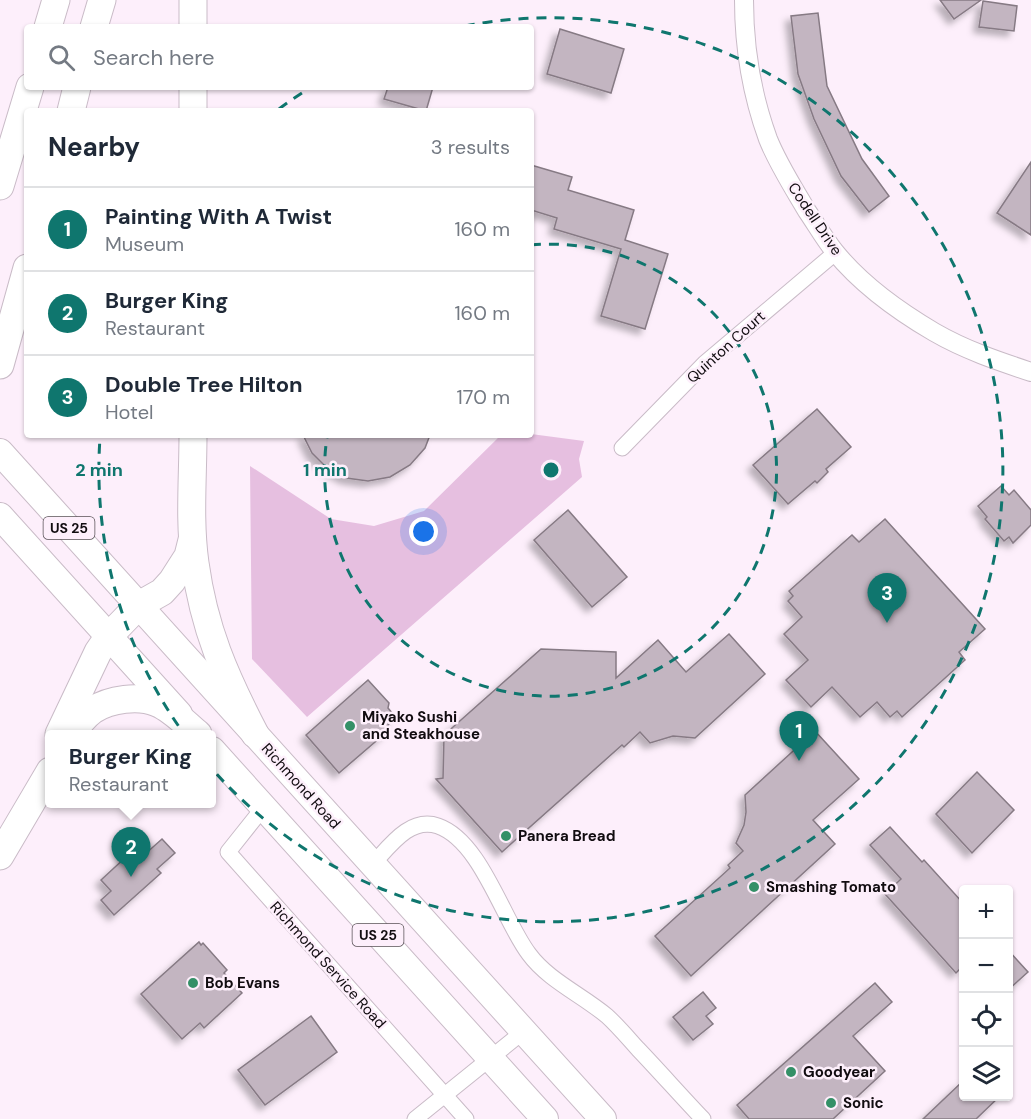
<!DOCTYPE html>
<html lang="en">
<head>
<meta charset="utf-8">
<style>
  body { margin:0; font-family:"DM Sans",sans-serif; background:#f2f2f3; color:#1f2937 }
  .controls { position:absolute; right:18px; bottom:18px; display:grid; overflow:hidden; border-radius:6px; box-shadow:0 2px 4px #0004 }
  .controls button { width:54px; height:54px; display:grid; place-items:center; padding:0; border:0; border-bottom:2px solid #e0e1e3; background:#fff; color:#1f2937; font:30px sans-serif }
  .you { position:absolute; left:424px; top:532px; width:21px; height:21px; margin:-15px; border:4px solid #fff; border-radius:50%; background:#1a73e8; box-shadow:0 0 0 9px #1a73e833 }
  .badge { display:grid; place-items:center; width:39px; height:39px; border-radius:50%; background:#0f766e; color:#fff; font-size:20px; font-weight:700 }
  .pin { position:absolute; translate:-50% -50px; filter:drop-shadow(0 2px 3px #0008) }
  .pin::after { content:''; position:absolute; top:32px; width:21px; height:18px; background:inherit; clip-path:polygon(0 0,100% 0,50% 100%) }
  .popup { position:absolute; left:45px; top:730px; width:171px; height:78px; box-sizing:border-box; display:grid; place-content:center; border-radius:6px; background:#fff; filter:drop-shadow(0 2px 4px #0005); font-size:20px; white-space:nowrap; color:#747a83 }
  .popup b { font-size:22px; color:#1f2937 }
  .popup::after { content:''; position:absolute; left:50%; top:100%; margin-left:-12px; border:12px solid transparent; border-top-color:#fff }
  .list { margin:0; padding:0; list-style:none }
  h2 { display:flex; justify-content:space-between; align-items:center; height:78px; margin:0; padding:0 24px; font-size:26px }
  h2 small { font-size:20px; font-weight:400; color:#747a83 }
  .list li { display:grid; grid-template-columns:39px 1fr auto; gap:18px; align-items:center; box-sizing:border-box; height:84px; padding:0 24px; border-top:2px solid #e0e1e3 }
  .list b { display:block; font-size:22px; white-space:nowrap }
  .list p { margin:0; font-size:20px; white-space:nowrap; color:#747a83 }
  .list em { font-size:20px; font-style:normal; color:#747a83 }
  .icon { flex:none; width:33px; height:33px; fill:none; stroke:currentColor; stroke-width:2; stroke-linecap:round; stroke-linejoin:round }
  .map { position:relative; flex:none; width:1031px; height:1119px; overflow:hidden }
  .search { position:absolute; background:#fff; box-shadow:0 2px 4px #0004; left:24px; top:24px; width:510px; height:66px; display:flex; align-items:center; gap:15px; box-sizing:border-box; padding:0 21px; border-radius:6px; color:#747a83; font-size:22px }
  .panel { position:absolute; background:#fff; box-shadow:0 2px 4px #0004; left:24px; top:108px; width:510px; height:330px; border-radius:6px }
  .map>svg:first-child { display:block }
  .green { fill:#e6bfe0 }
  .building { fill:#c3b5c1; stroke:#867a84; stroke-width:1.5; filter:url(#shadow) }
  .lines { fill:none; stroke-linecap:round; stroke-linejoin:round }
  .minor-casing { stroke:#c9bbc7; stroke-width:17 }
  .tertiary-casing { stroke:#c9bbc7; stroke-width:20 }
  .trunk-casing { stroke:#c9bbc7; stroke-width:28 }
  .motorway-casing { stroke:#c9bbc7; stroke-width:29 }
  .minor { stroke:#fff; stroke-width:15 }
  .tertiary { stroke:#fff; stroke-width:18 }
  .trunk { stroke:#fff; stroke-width:26 }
  .motorway { stroke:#fff; stroke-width:27 }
  .ring { fill:none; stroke:#0f766e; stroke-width:3; stroke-dasharray:10 8 }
  .poi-dot { fill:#349067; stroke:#fdeffb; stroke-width:2 }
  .labels { text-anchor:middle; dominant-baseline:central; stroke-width:5; stroke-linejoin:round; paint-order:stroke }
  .shield { fill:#fdeffb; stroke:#585056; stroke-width:1.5 }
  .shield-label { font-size:14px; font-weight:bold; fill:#110c10 }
  .street-label { font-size:15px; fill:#110c10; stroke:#fdeffb }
  .poi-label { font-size:15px; font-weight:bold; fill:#110c10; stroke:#fdeffb; text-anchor:start }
  .centre { fill:#0f766e; stroke:#fdeffb; stroke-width:3 }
  .ring-label { font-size:18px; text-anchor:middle; font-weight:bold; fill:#0f766e; stroke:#fdeffb; stroke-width:5; stroke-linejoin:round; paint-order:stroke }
</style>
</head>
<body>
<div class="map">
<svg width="1031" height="1119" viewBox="0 0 1031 1119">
  <defs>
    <filter id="shadow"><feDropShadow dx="-5.5" dy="5.5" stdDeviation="3" flood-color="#0004"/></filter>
  </defs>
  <rect width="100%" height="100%" fill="#fdeffb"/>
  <polygon class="green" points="531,434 584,441 579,459 582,477 307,717 252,659 250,466 331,519 374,526 424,511 501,435"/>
  <g class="building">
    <polygon points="940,0 981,0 954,19"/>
    <polygon points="983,1 1017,6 1014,31 979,27"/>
    <polygon points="818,13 827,86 862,159 889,196 869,212 841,176 814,119 798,74 791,16"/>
    <polygon points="560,29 624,49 611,93 547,74"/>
    <polygon points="388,87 433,87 426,111 384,99"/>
    <polygon points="1031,162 1031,235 997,213"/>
    <polygon points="531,165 572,177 568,190 634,210 625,240 668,254 645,329 601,316 621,249 554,229 557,218 531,210"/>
    <polygon points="817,409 851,447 826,469 828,472 817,483 815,481 788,504 753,465"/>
    <polygon points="303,435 430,435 425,448 410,465 390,477 368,481 346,478 327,468 312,453"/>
    <polygon points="1001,486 1009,495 1014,490 1031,510 1031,525 1013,543 1009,537 1004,541 985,519 987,517 978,506"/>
    <polygon points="568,510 627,577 592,607 534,540"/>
    <polygon points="885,519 985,629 959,652 965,660 902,717 897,711 890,717 877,702 860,717 832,687 811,707 786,680 808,660 784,634 802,617 788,601 793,596 789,591 852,535 859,542"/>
    <polygon points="729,634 765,674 695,738 673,736 650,743 640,732 624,747 622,745 502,852 436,779 443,778 444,735 541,649 616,652 616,678 658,640 686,672"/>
    <polygon points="368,680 389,703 388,708 393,714 393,721 388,725 389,730 339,773 306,735"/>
    <polygon points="815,731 859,779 813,820 835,844 691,976 655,936 730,868 728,865 743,851 736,843 744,825 746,812 745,795"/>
    <polygon points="977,772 1014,810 972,853 936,814"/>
    <polygon points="890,827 922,862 924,860 963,903 963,966 956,973 885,894 901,879 870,845"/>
    <polygon points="162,839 175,853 157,869 161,873 114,915 101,900 111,891 101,880 128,855 135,863"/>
    <polygon points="199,942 201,945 203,943 227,970 224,973 242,993 204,1028 200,1023 182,1039 141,994"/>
    <polygon points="1008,950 1028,972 1008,990"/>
    <polygon points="875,983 892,1002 853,1036 885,1071 833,1119 749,1119 737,1105"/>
    <polygon points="703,992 716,1008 706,1016 713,1024 693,1040 673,1017"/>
    <polygon points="311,1016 337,1052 265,1105 238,1070"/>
    <polygon points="963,1081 963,1096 1000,1096 976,1119 923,1119"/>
  </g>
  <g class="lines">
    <defs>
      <g id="minor">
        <polyline points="622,448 705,363 835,253"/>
        <polyline points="263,808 228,852 466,1119"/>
        <path d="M372,865C389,847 410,816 438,826C481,841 503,920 529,954C548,980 582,995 607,1016C618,1026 628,1038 638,1049C660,1072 681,1096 703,1119"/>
        <polyline points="415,1119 524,1031"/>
      </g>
      <path id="tertiary" d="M744,0C744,47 752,95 768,139C778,164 793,187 807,211C816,224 825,240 835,252C861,284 900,312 934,332C965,350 998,361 1031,372"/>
      <g id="trunk">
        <polyline points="0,452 603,1119"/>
        <polyline points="0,516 179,714"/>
        <polyline points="212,750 545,1119"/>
      </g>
      <g id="motorway">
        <polyline points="48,27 56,0"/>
        <polyline points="94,27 102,0"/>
        <polyline points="193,27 193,0"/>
        <polyline points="71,111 77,87"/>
        <polyline points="193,111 193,87"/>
        <polyline points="0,186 30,87"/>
        <polyline points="0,365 27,268"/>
        <path d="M193,435C193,477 189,521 195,563C204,629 225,676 255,734"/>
        <polyline points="59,734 98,652 109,636 139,605 162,592 172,581 188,556 192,540"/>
        <path d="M72,734C77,726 85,716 93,710C110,699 139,695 157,703C172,709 186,724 198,734"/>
        <polyline points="0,856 50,771"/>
      </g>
    </defs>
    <use href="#minor" class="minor-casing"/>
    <use href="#tertiary" class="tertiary-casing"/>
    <use href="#trunk" class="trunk-casing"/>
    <use href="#motorway" class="motorway-casing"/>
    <use href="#minor" class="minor"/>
    <use href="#tertiary" class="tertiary"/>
    <use href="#trunk" class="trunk"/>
    <use href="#motorway" class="motorway"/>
  </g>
  <g class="ring">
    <path d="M531 245A226 226 0 1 1 327 437"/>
    <path d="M279 109A452 452 0 0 1 308 89M465 26A452 452 0 1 1 100 438"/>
  </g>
  <g class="poi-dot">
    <circle cx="350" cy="726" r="6"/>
    <circle cx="506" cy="836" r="6"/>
    <circle cx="754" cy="887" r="6"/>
    <circle cx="193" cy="983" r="6"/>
    <circle cx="791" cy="1072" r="6"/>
    <circle cx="831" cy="1103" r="6"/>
  </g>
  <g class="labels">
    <g class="shield">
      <rect x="43.5" y="517" width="51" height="22" rx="4.5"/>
      <rect x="352.5" y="924" width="51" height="22" rx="4.5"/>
    </g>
    <g class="shield-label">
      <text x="69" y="528">US 25</text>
      <text x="378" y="935">US 25</text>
    </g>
    <g class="street-label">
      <text transform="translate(815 219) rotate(56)">Codell Drive</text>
      <text transform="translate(726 347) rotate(-42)">Quinton Court</text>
      <text transform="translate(301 786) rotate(48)">Richmond Road</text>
      <text transform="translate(328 965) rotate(48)">Richmond Service Road</text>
    </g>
    <g class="poi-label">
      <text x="362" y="717">Miyako Sushi<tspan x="362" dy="17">and Steakhouse</tspan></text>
      <text x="518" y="836">Panera Bread</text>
      <text x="766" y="887">Smashing Tomato</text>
      <text x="205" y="983">Bob Evans</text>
      <text x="803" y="1072">Goodyear</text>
      <text x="843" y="1103">Sonic</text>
    </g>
  </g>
  <circle cx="551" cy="470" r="9" class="centre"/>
  <g class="ring-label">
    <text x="325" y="476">1 min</text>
    <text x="99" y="476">2 min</text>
  </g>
</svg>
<div class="controls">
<button>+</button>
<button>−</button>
<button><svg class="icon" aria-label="locate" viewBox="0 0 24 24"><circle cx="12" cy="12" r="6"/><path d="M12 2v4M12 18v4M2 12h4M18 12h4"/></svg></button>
<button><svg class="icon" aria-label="layers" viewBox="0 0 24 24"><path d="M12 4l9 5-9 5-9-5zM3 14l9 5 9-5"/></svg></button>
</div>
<div class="you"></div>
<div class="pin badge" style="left:799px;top:761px">1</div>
<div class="pin badge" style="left:131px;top:877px">2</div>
<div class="popup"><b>Burger King</b>Restaurant</div>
<div class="pin badge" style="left:887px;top:623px">3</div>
<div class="search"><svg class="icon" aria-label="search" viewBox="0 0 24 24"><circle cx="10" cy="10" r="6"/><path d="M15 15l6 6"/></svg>Search here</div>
<section class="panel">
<h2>Nearby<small>3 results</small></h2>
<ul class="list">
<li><span class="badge">1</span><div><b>Painting With A Twist</b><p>Museum</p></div><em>160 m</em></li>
<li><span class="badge">2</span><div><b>Burger King</b><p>Restaurant</p></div><em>160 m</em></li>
<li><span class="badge">3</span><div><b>Double Tree Hilton</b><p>Hotel</p></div><em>170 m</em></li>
</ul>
</section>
</div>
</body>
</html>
